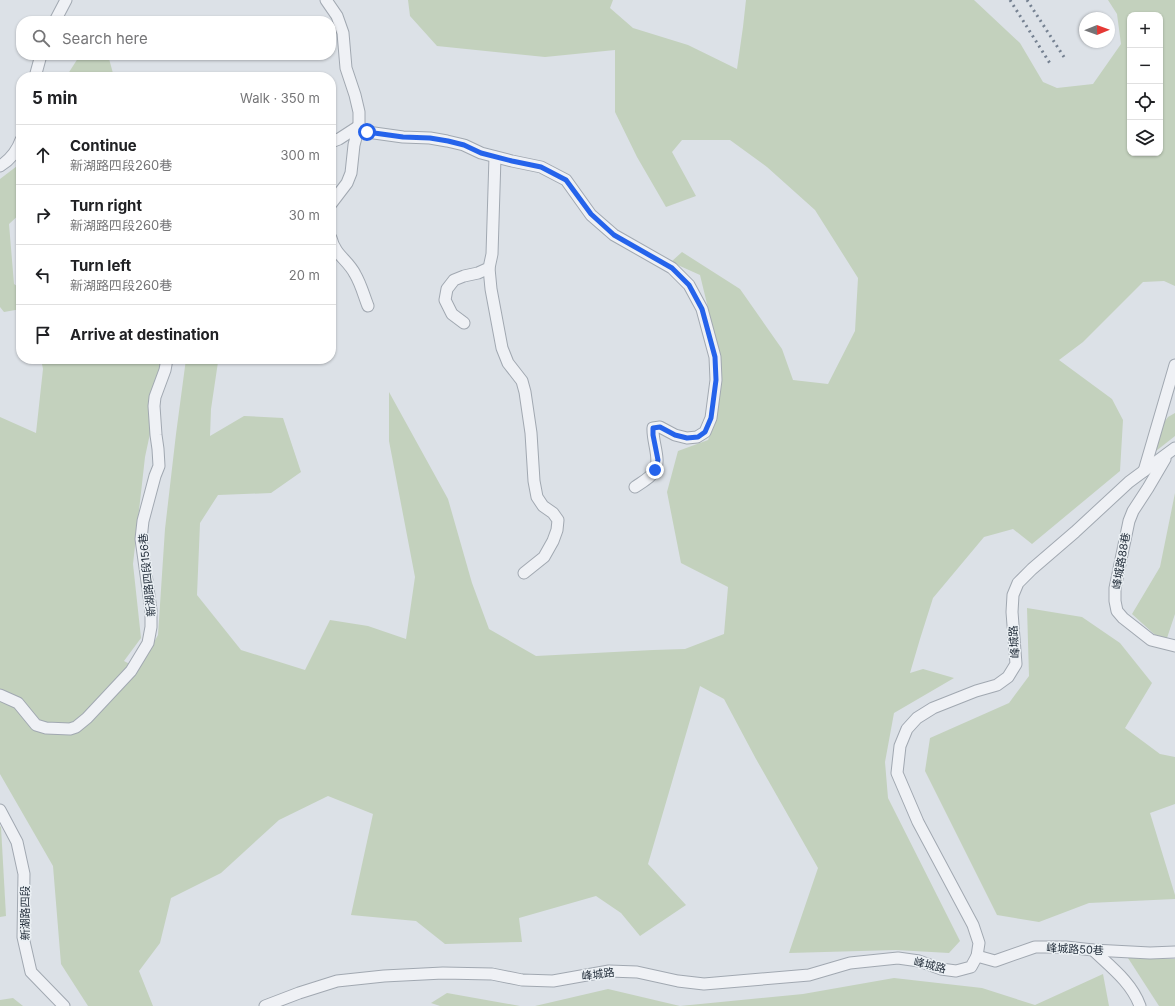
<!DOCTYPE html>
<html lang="en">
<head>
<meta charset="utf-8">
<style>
  body { margin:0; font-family:Inter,"Noto Sans TC",sans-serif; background:#f2f2f2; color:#202124 }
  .controls { position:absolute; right:12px; top:12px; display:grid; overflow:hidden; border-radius:8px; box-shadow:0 1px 3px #0004 }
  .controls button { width:36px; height:36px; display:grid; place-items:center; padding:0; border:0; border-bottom:1px solid #e0e0e0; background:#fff; color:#202124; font:20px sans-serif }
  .compass { position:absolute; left:1079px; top:12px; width:36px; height:36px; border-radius:50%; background:#fff; box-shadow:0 1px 3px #0004; rotate:89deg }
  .stop { position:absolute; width:12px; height:12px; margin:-9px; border:3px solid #2563eb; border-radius:50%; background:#fff }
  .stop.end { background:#2563eb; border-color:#fff; box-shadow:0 1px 4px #0008 }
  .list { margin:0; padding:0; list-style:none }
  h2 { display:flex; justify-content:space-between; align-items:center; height:52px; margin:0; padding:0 16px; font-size:17px }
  h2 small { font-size:13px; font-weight:400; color:#757577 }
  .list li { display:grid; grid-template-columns:26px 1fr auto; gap:12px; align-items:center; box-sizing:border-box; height:60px; padding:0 16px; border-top:1px solid #e0e0e0 }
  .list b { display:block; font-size:15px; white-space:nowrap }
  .list p { margin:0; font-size:13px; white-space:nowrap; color:#757577 }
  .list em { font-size:13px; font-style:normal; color:#757577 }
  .icon { flex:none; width:22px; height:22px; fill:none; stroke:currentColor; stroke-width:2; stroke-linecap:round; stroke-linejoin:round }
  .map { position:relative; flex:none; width:1175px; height:1006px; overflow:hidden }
  .search { position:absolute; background:#fff; box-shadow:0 1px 3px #0004; left:16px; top:16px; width:320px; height:44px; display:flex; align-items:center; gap:10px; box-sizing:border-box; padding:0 14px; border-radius:16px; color:#757577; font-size:15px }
  .panel { position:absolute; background:#fff; box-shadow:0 1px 3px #0004; left:16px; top:72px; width:320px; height:292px; border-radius:16px }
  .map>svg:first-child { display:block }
  .green { fill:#c3d1bd; fill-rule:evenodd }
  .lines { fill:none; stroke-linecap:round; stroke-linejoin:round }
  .minor-casing { stroke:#a1a8b1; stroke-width:13 }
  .minor { stroke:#eff1f5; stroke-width:11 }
  .rail { stroke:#758191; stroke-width:3; stroke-dasharray:2 4; stroke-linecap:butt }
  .route { stroke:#2563eb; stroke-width:5 }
  .labels { text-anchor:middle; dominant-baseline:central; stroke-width:3; stroke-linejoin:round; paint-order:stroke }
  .street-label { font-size:11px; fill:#25303d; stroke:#ebf0f4 }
</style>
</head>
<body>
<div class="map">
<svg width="1175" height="1006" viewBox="0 0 1175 1006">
  <rect width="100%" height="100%" fill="#dce1e7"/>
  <g class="green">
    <path d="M408,0H613L610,8L633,28L688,45L737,69L743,27L746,0H974L1020,43L1043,82L1057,88L1093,84L1121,44L1117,14L1108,0H1175V286L1164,281L1143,282L1083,342L1059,360L1112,399L1123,420L1120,471L1032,544L1013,529L984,537L933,598L920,639L910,673L923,669L954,678L894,713L885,762L888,798L960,941L949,953L896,950L789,953L818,868L756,759L724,699L700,686L648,864L686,905L640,936L621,913L596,896L519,918L522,942L445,944L416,921L351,915L373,814L328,796L279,820L221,873L171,898L160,943L139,971L153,1006H88L61,964L53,866L0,774V417L36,433L43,369L41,359H166L145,457L133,564L141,638L124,661L139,669L158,635L165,529L176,434L186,359H211L218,362L211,409L210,436L244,416L283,418L301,472L271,493L218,495L200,523L197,595L241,650L305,670L330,620L368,626L406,639L415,577L389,441V392L448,499L472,583L489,629L536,656L653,650L685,649L724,634L728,587L681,563L667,492L678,451L708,440L715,424L722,379L717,345L700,275L671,262L682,252L740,289L782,349L793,380L828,384L855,331L858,278L815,210L767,167L730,140H682L672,152L696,196L666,207L637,157L615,112V50L545,57L437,46L410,16ZM1130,15H1160V153H1130Z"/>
    <polygon points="80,55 108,55 114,77 66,77"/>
    <polygon points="21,163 21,213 9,224 14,284 21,289 21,309 4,312 0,307 0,179"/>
    <polygon points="1175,413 1175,436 1156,451 1146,446 1168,417"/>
    <polygon points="1175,493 1175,614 1165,644 1132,614 1160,567"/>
    <polygon points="1027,608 1082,617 1120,643 1152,683 1125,728 1160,754 1175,757 1175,804 1150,813 1175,895 1175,899 1089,903 1039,922 997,915 925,771 930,738 1009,703 1029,676"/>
    <polygon points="0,826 1,827 6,916 0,917"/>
    <polygon points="1128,958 1175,959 1175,1006 1159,1006"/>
    <polygon points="1103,974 1109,1006 535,1006 608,989 680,1006 803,994 894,978 982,988 1035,1005"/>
    <polygon points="447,993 520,1006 440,1006 431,1003"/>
    <polygon points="13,998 23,1006 0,1006 0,1000"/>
  </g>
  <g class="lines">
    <defs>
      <g id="minor">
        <path d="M326,0L337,16L343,33L346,68L355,95L359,112V126L367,132L403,137L430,138L447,141L464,145L481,153L512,161L541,167L566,180L591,215L614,235L672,268L689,285L702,309L715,357L716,380L711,418L705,432L697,437L687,438L675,435L660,427L653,428C652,441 661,460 655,470C652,477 642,482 635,487"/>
        <polyline points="55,21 66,0"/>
        <polyline points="35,77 41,55"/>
        <polyline points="331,142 339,139 359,126 354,145 351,173 347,183 331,204"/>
        <path d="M0,166C10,160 17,151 21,140"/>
        <path d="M331,238C335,255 348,260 355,274C361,284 364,296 368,306"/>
        <polyline points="489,268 491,289 502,348 508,363 522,381 525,392 531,433 534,481 537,497 543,506 553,513 558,520 557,530 553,541 544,557 524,573"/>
        <polyline points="464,323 452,314 445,300 447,289 454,280 464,276 478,273 489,268 492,254 495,157"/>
        <polyline points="1165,459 1148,488 1133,511 1129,521 1115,588 1115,601 1117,611 1123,618 1151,640 1175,646"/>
        <polyline points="1144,471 1175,365"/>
        <polyline points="0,695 18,703 36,725 46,728 70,729 76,727 87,718 131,671 148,643 151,627 151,610 141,539 143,521 155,476 159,466 158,449 156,435 154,406 155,397 165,370 167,359"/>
        <polyline points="0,810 17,842 24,874 23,937 31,972 64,1006"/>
        <path d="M1093,950C1111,967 1132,983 1140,1006"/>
        <polyline points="977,956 995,961 1035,947 1066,947 1093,950 1150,953 1175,952"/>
        <polyline points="265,1006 299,993 337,981 384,976 443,973 492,974 522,980 553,981 609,971 637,972 678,981 704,984 809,975 850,963 898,958 919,961 941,969 956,971 971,967 977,956 979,943 973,925 918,822 897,773 900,746 907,729 917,718 933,708 976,691 997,685 1008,677 1016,664 1012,612 1013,595 1018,583 1032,569 1075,532 1129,482 1175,448"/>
      </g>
    </defs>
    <use href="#minor" class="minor-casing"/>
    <use href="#minor" class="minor"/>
    <g class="rail">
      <polyline points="1010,0 1051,65"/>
      <polyline points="1027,0 1064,57"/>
    </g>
  </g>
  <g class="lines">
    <polyline class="route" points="367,132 403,137 430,138 448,141 464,145 481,153 512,161 541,167 566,180 591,214 614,235 672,268 689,285 702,309 715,357 716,380 711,418 705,432 698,437 687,438 675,435 660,427 653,428 653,435 658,460 655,470"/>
  </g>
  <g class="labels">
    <g class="street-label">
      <text transform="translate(1121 561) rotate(-80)">峰城路88巷</text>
      <text transform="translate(147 575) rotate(-96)">新湖路四段156巷</text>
      <text transform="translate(1014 642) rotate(-94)">峰城路</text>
      <text transform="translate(25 913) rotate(-90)">新湖路四段</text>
      <text transform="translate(1075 949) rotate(3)">峰城路50巷</text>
      <text transform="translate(930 965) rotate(14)">峰城路</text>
      <text transform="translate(598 974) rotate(-7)">峰城路</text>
    </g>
  </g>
</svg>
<div class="controls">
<button>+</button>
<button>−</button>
<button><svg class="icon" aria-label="locate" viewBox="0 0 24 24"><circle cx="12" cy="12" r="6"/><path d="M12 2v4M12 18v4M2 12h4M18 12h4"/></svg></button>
<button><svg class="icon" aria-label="layers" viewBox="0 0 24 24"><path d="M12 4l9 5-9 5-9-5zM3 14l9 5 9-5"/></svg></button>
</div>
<svg class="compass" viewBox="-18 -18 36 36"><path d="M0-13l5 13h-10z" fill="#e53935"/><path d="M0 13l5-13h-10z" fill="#757577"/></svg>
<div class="stop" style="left:367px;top:132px"></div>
<div class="stop end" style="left:655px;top:470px"></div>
<div class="search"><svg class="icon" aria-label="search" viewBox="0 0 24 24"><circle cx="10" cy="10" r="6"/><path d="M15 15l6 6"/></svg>Search here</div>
<section class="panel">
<h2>5 min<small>Walk · 350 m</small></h2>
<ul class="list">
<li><svg class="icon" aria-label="ahead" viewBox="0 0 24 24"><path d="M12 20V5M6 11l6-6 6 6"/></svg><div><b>Continue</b><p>新湖路四段260巷</p></div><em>300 m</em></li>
<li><svg class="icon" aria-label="right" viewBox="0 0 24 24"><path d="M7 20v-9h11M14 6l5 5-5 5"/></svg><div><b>Turn right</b><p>新湖路四段260巷</p></div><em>30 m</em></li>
<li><svg class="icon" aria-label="left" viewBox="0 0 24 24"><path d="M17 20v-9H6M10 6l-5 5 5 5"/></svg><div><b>Turn left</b><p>新湖路四段260巷</p></div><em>20 m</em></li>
<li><svg class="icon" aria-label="arrive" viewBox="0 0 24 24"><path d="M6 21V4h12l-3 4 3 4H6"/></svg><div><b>Arrive at destination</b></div></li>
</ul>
</section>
</div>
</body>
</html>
